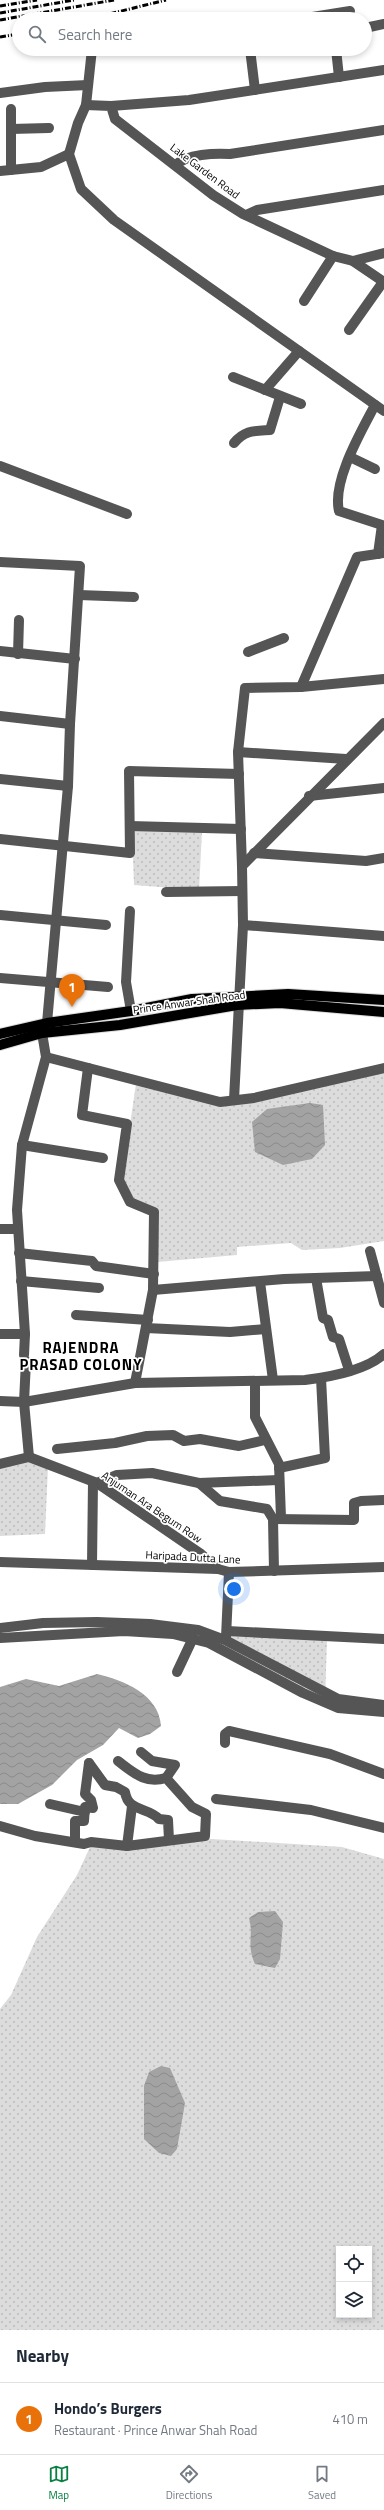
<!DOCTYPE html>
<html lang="en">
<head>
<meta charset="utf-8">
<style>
  body { margin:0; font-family:"Titillium Web",sans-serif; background:#f2f2f3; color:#1f2937 }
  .controls { position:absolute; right:12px; bottom:12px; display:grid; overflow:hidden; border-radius:0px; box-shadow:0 2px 6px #0003 }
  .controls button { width:36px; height:36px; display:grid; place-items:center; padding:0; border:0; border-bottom:1px solid #e0e1e3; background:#fff; color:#1f2937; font:20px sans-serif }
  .you { position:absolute; left:234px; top:1589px; width:14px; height:14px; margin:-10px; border:3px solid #fff; border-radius:50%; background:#1a73e8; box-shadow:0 0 0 6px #1a73e833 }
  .badge { display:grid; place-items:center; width:26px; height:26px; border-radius:50%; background:#0b8043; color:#fff; font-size:13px; font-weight:700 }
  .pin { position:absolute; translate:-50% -33px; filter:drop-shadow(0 1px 2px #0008) }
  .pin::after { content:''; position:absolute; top:21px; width:14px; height:12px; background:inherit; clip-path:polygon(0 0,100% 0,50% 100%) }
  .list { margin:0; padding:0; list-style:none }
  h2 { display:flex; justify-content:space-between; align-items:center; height:52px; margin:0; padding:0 16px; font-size:17px }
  h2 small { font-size:13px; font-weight:400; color:#747a83 }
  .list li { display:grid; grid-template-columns:26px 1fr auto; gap:12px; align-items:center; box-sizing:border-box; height:72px; padding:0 16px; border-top:1px solid #e0e1e3 }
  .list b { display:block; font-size:15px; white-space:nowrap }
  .list p { margin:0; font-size:13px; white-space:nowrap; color:#747a83 }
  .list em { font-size:13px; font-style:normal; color:#747a83 }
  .icon { flex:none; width:22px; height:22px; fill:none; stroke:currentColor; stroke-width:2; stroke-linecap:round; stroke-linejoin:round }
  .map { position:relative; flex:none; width:384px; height:2330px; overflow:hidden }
  .search { position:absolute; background:#fff; box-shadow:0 2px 6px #0003; left:12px; right:12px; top:12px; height:44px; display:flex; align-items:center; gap:10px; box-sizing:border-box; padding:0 14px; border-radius:22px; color:#747a83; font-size:15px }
  .sheet { height:124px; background:#fff }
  nav { display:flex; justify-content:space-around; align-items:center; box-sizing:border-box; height:56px; border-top:1px solid #e0e1e3; background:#fff; font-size:11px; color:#747a83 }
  nav a { display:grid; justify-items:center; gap:2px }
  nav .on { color:#0b8043 }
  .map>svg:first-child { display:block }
  .grass { fill:url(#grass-dots); fill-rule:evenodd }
  .water { fill:url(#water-waves) }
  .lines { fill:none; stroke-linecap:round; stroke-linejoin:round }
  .major-casing { stroke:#dbdbdb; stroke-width:12 }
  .minor { stroke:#555; stroke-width:10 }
  .major { stroke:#000; stroke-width:10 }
  .rail { stroke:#000; stroke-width:3; stroke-dasharray:6 2 1 2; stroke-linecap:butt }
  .labels { text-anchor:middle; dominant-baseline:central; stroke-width:3.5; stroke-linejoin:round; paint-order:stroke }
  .street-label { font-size:11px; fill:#000; stroke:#fff }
  .district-label { font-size:15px; font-weight:bold; letter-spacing:1px; fill:#000; stroke:#fff }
</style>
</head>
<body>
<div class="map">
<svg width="384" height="2330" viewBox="0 0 384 2330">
  <defs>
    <pattern id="grass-dots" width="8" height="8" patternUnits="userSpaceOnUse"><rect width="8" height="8" fill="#dcdcdc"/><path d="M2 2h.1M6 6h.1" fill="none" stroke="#bbb" stroke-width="1.8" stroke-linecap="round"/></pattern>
    <pattern id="water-waves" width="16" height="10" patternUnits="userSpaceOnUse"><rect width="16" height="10" fill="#a3a3a3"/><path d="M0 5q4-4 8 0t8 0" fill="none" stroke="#8b8b8b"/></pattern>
  </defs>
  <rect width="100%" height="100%" fill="#fff"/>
  <g class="grass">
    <polygon points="132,828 202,831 199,890 134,885"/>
    <polygon points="384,1071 384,1241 340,1248 302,1250 291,1243 237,1247 237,1255 157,1262 159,1211 133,1200 122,1178 136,1084 217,1105"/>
    <polygon points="30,1459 48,1467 45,1534 0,1536 0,1467"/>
    <polygon points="229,1633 327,1639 325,1701 227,1652"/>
    <path d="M196,1838L342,1847L384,1859V2330H0V2009L11,1995L37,1937L77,1875L91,1845ZM339,2249H369V2315H339Z"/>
  </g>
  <g class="water">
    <polygon points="310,1103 323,1105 325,1145 312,1159 283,1165 255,1152 252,1122 267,1109"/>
    <path d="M97,1674C123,1680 159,1694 161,1726L150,1734L138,1738L119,1728L103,1745L77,1760L52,1785L18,1804H0V1687L26,1679L59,1686Z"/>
    <path d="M275,1911L283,1922L280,1959L275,1968L255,1964C246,1944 254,1936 249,1918L258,1912Z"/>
    <polygon points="161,2066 170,2068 185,2103 177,2149 171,2156 159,2153 144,2139 144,2086 149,2072"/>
  </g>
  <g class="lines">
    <defs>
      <g id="major">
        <polyline points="0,1034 47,1023 131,1011 192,999 288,994 384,1000"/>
        <polyline points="0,1045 42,1033 120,1025 237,1005 280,1003 384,1012"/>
      </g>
    </defs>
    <use href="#major" class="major-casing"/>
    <g class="minor">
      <polyline points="300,19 350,11"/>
      <polyline points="365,28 384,24"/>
      <polyline points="92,49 86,105 78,123 69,154 81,189 114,220 384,411"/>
      <polyline points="250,49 255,90"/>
      <polyline points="336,49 339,77"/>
      <polyline points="120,50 124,49"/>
      <polyline points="0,93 45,87 88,85"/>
      <polyline points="86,105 111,106 115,119 213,195 243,214 333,256 353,261 384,282"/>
      <polyline points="111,106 189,100 384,70"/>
      <polyline points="11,109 11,170"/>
      <polyline points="11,129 49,128"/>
      <path d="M176,165C187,154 215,153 230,154L384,130"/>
      <polyline points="0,171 41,167 69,154"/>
      <polyline points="246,215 257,210 384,190"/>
      <polyline points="353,261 384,253"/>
      <polyline points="304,301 333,256"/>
      <polyline points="349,330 383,282"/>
      <polyline points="233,377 301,404"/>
      <polyline points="265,390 299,351"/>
      <path d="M375,405C361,432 332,481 339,511L382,525L378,554"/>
      <path d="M234,443C245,430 254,431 270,430L280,397"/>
      <polyline points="350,457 375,469"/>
      <polyline points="0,466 127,514"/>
      <polyline points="0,562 80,566 70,724 68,786 47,1023 42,1033 46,1057 22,1145 17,1210 25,1334 24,1355"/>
      <polyline points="79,595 134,597"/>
      <polyline points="0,651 75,659"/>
      <polyline points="248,652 284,638"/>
      <polyline points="18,654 19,620"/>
      <polyline points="301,687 357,557 384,553"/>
      <polyline points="0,716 70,724"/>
      <polyline points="238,752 346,759"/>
      <polyline points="0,779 68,786"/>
      <polyline points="309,796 384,788"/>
      <polyline points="130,826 241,829"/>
      <polyline points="0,839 130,853 129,771 239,774"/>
      <polyline points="254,853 366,861 384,858"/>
      <polyline points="242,866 238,752 245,688 301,687 384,679"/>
      <polyline points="166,892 242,891"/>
      <polyline points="130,911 126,982 131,1011"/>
      <polyline points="0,915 106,925"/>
      <polyline points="243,925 384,936"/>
      <polyline points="0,978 108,987"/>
      <polyline points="46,1057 220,1102 254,1098 384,1068"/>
      <polyline points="88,1068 82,1115 127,1124 119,1180 130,1202 154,1212 153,1290 135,1383"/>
      <polyline points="234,1100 243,925 242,866 384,723"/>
      <polyline points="22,1145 103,1158"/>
      <polyline points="0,1229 18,1229"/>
      <polyline points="370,1251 384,1303"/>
      <polyline points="19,1253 92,1261 96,1266 154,1274"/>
      <polyline points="316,1278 323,1318 328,1320 333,1337 339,1339 349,1370"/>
      <polyline points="21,1281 99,1288"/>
      <polyline points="260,1282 273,1380"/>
      <polyline points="153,1290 284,1279 377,1276"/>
      <polyline points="76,1315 148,1320"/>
      <polyline points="146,1328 230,1332 266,1329"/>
      <polyline points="0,1334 25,1334"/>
      <polyline points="26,1361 24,1402 29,1457"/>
      <polyline points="255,1381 255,1417 279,1464 281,1518"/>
      <path d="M0,1401L24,1402L135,1383L305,1380C330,1377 365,1371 384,1354"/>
      <polyline points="57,1449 115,1443 147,1436 173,1435 184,1441 200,1439 239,1446 265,1440"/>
      <polyline points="0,1464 29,1457 97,1483 201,1554 218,1569"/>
      <polyline points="279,1468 325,1458 321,1378"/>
      <polyline points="97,1483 117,1475 152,1473 199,1483 279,1480"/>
      <polyline points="199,1483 220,1501 267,1509 273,1519 274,1571"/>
      <polyline points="274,1519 354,1520 354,1503 361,1501 384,1500"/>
      <polyline points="0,1562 218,1569 229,1572 384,1567"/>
      <polyline points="92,1565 93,1482"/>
      <polyline points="0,1628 43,1623 97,1622 150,1624 198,1630 225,1640 338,1699 384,1705"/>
      <polyline points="227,1631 384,1639"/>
      <polyline points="226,1637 229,1572"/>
      <polyline points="0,1638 124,1631 173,1634 209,1643 303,1693 338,1708 384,1712"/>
      <polyline points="177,1672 193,1638"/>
      <polyline points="225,1743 225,1734 229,1731 330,1754 384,1774"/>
      <polyline points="141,1752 152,1761 175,1765 166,1778"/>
      <path d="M89,1763L105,1785L116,1787L125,1792C128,1812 148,1807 159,1819L168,1820L169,1840"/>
      <polyline points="216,1799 311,1810 384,1828"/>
      <polyline points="50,1804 85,1812"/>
      <path d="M0,1826L35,1836L84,1844L91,1842L127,1846L205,1836L206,1814L192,1807L166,1778C145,1784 134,1773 118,1761"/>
      <polyline points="75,1842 75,1821 84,1821 85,1807 93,1808 91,1800 85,1794 89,1763"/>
      <polyline points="127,1846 132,1806"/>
    </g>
    <use href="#major" class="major"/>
    <g class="rail">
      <polyline points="0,6 37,0"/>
      <polyline points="0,13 74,0"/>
      <polyline points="89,19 166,0"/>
      <polyline points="0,20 114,0"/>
      <polyline points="0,37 19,34"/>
    </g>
  </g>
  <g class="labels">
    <g class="street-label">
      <text transform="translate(205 171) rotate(37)">Lake Garden Road</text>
      <text transform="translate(189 1002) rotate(-8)">Prince Anwar Shah Road</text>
      <text transform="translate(152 1507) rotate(34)">Anjuman Ara Begum Row</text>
      <text transform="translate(193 1557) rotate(3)">Haripada Dutta Lane</text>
    </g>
    <g class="district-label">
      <text x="81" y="1347">RAJENDRA<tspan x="81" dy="17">PRASAD COLONY</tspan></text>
    </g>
  </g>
</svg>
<div class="controls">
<button><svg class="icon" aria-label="locate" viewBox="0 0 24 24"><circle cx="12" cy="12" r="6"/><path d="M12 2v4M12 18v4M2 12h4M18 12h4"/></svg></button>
<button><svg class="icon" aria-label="layers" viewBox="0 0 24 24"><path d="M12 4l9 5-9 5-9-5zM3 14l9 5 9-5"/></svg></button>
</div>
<div class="you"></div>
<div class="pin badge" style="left:72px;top:1007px;background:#e8710a">1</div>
<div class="search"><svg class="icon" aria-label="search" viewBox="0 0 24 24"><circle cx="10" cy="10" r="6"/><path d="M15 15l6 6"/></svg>Search here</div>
</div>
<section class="sheet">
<h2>Nearby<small></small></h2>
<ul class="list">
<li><span class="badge" style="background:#e8710a">1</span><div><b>Hondo’s Burgers</b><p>Restaurant · Prince Anwar Shah Road</p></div><em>410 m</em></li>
</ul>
</section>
<nav>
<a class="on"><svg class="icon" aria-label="map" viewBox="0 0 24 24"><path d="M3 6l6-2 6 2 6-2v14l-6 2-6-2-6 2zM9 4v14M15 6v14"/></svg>Map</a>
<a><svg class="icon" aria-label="directions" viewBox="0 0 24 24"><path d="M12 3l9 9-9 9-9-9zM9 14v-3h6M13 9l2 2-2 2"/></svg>Directions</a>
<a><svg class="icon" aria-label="saved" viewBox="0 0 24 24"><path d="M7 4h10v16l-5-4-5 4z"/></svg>Saved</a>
</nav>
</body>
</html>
